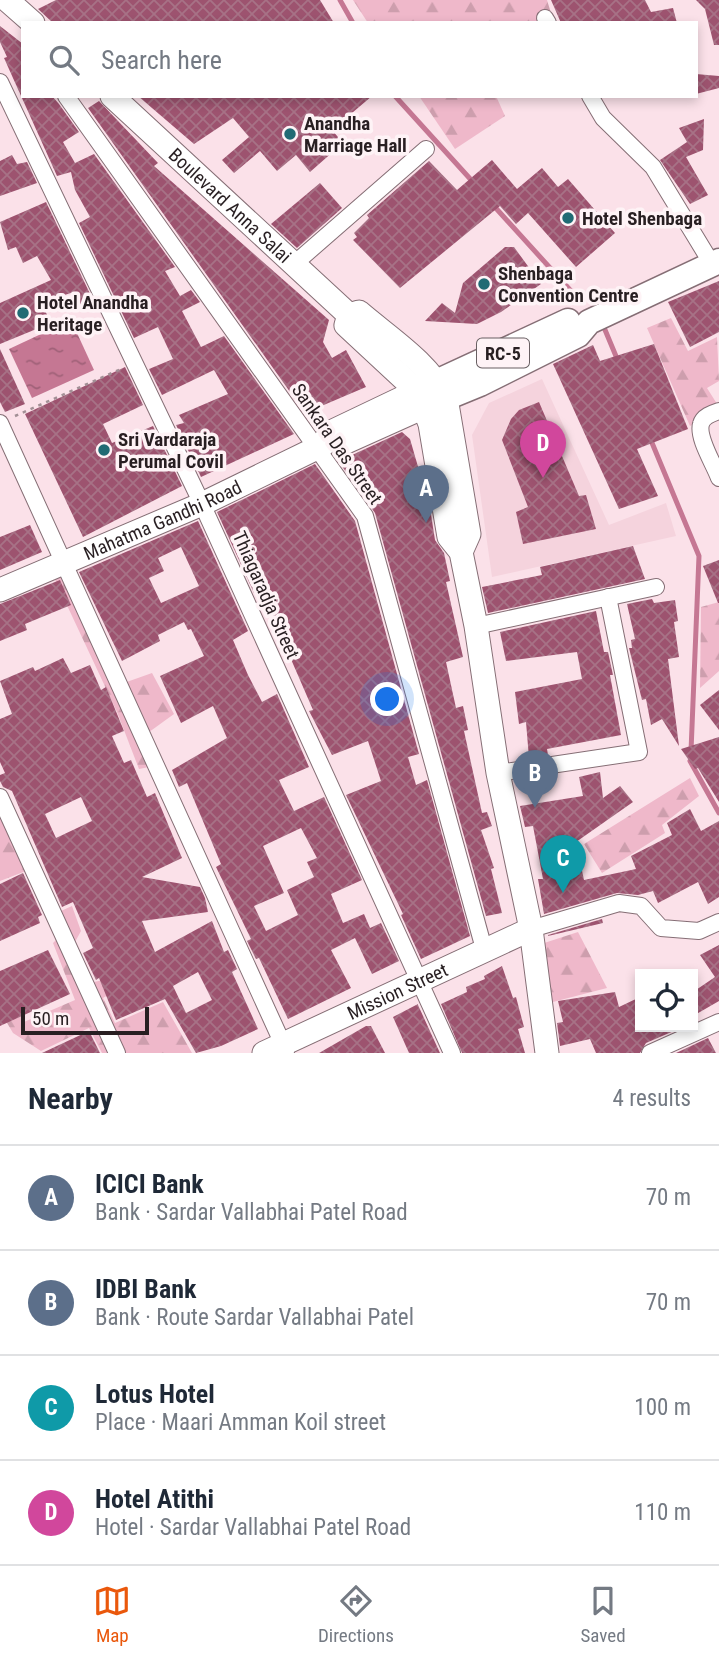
<!DOCTYPE html>
<html lang="en">
<head>
<meta charset="utf-8">
<style>
  body { margin:0; font-family:"Roboto Condensed",sans-serif; background:#f6f6f7; color:#1f2937 }
  .controls { position:absolute; right:21px; bottom:21px; display:grid; overflow:hidden; border-radius:0px; box-shadow:0 4px 10px #0003 }
  .controls button { width:63px; height:63px; display:grid; place-items:center; padding:0; border:0; border-bottom:2px solid #e0e1e3; background:#fff; color:#1f2937; font:35px sans-serif }
  .scale { position:absolute; left:21px; bottom:18px; width:128px; box-sizing:border-box; padding-left:7px; border:4px solid #281f22; border-top:0; font-size:19px; line-height:24px; white-space:nowrap; color:#281f22; -webkit-text-stroke:5px #fef3f6; paint-order:stroke }
  .you { position:absolute; left:388px; top:700px; width:24px; height:24px; margin:-18px; border:5px solid #fff; border-radius:50%; background:#1a73e8; box-shadow:0 0 0 10px #1a73e833 }
  .badge { display:grid; place-items:center; width:46px; height:46px; border-radius:50%; background:#ea580c; color:#fff; font-size:23px; font-weight:700 }
  .pin { position:absolute; translate:-50% -58px; filter:drop-shadow(0 2px 4px #0008) }
  .pin::after { content:''; position:absolute; top:37px; width:24px; height:21px; background:inherit; clip-path:polygon(0 0,100% 0,50% 100%) }
  .list { margin:0; padding:0; list-style:none }
  h2 { display:flex; justify-content:space-between; align-items:center; height:91px; margin:0; padding:0 28px; font-size:30px }
  h2 small { font-size:23px; font-weight:400; color:#747a83 }
  .list li { display:grid; grid-template-columns:46px 1fr auto; gap:21px; align-items:center; box-sizing:border-box; height:105px; padding:0 28px; border-top:2px solid #e0e1e3 }
  .list b { display:block; font-size:26px; white-space:nowrap }
  .list p { margin:0; font-size:23px; white-space:nowrap; color:#747a83 }
  .list em { font-size:23px; font-style:normal; color:#747a83 }
  .icon { flex:none; width:38px; height:38px; fill:none; stroke:currentColor; stroke-width:2; stroke-linecap:round; stroke-linejoin:round }
  .map { position:relative; flex:none; width:719px; height:1053px; overflow:hidden }
  .search { position:absolute; background:#fff; box-shadow:0 4px 10px #0003; left:21px; right:21px; top:21px; height:77px; display:flex; align-items:center; gap:18px; box-sizing:border-box; padding:0 24px; border-radius:0px; color:#747a83; font-size:26px }
  .sheet { height:511px; background:#fff }
  nav { display:flex; justify-content:space-around; align-items:center; box-sizing:border-box; height:98px; border-top:2px solid #e0e1e3; background:#fff; font-size:19px; color:#747a83 }
  nav a { display:grid; justify-items:center; gap:4px }
  nav .on { color:#ea580c }
  .map>svg:first-child { display:block }
  .built { fill:#f5d3dd }
  .forest { fill:url(#forest-firs) }
  .water { fill:url(#water-ripples) }
  .lines { fill:none; stroke-linecap:round; stroke-linejoin:round }
  .stream { stroke:#c57793; stroke-width:5 }
  .building { fill:url(#building-cross-hatch); fill-rule:evenodd }
  .street-casing { stroke:#856e75; stroke-width:18 }
  .secondary-casing { stroke:#856e75; stroke-width:25 }
  .primary-casing { stroke:#856e75; stroke-width:27 }
  .path { stroke:#a39096; stroke-width:2.5; stroke-dasharray:3.5 5; stroke-linecap:butt }
  .street { stroke:#fff; stroke-width:16 }
  .secondary { stroke:#fff; stroke-width:23 }
  .primary { stroke:#fff; stroke-width:24 }
  .poi-dot { fill:#206b74; stroke:#fef3f6; stroke-width:2.5 }
  .labels { text-anchor:middle; dominant-baseline:central; stroke-width:7; stroke-linejoin:round; paint-order:stroke }
  .shield { fill:#fef3f6; stroke:#685f62; stroke-width:2 }
  .shield-label { font-size:18px; font-weight:bold; fill:#281f22 }
  .poi-label { font-size:19px; font-weight:bold; fill:#281f22; stroke:#fef3f6; text-anchor:start }
  .street-label { font-size:19px; fill:#281f22; stroke:#fef3f6 }
</style>
</head>
<body>
<div class="map">
<svg width="719" height="1053" viewBox="0 0 719 1053">
  <defs>
    <pattern id="forest-firs" width="22" height="20" patternUnits="userSpaceOnUse" patternTransform="scale(1.75)"><rect width="22" height="20" fill="#efb8ca"/><path d="M5 1l3.5 6h-7zM16 11l3.5 6h-7z" fill="#cd9ead"/></pattern>
    <pattern id="water-ripples" width="26" height="14" patternUnits="userSpaceOnUse" patternTransform="scale(1.75)"><rect width="26" height="14" fill="#c57793"/><path d="M2 4q2-2 4 0t4 0M15 11q2-2 4 0t4 0" fill="none" stroke="#a06178"/></pattern>
    <pattern id="building-cross-hatch" width="8" height="8" patternUnits="userSpaceOnUse" patternTransform="scale(1.75)"><rect width="8" height="8" fill="#9d536f"/><path d="M0 0l8 8M0 8l8-8" fill="none" stroke="#a77286"/></pattern>
  </defs>
  <rect width="100%" height="100%" fill="#fbe1e9"/>
  <polygon class="built" points="542,379 609,525 666,503 676,536 492,577 472,435 489,403"/>
  <g class="forest">
    <polygon points="353,0 547,0 554,23 368,23"/>
    <polygon points="419,96 496,96 505,116 455,149"/>
    <polygon points="671,318 688,351 717,337 719,381 707,388 719,407 690,426 647,328"/>
    <polygon points="61,565 154,766 139,769 117,712 50,569"/>
    <polygon points="719,602 719,671 700,688 701,607"/>
    <polygon points="152,673 174,714 145,735 121,684"/>
    <polygon points="690,778 699,796 662,825 665,833 602,873 584,844"/>
    <polygon points="0,802 114,1053 102,1053 89,1028 41,1051 13,1033 0,1011 9,996 24,1022 75,1000 53,943 56,940 26,871 0,881"/>
    <polygon points="72,906 81,931 75,942 94,982 103,980 111,993 103,998 115,1023 163,1002 192,1053 118,1053 55,907 61,911"/>
    <polygon points="578,932 607,988 545,1004 538,945"/>
  </g>
  <polygon class="water" points="71,320 94,370 32,398 9,349"/>
  <g class="lines">
    <g class="stream">
      <polyline points="340,0 353,23"/>
      <polyline points="395,96 473,182"/>
      <polyline points="493,205 581,302"/>
      <polyline points="603,325 618,361"/>
      <polyline points="650,438 699,556 691,751"/>
      <polyline points="690,761 719,813"/>
    </g>
  </g>
  <g class="building">
    <polygon points="56,0 320,0 334,23 53,23 38,9"/>
    <polygon points="551,0 645,0 651,12 673,8 677,23 561,23"/>
    <polygon points="696,0 719,0 719,45 714,45 705,9"/>
    <polygon points="0,26 23,44 23,96 52,96 59,104 79,132 63,142 75,163 94,154 175,267 165,271 180,296 191,290 200,302 182,311 201,347 224,336 294,434 201,477 176,425 184,423 179,415 228,394 214,370 162,395 149,369 173,359 158,327 134,338 79,223 90,217 75,190 71,172 57,176 4,58 7,57 0,42"/>
    <polygon points="696,74 719,76 719,88 696,94"/>
    <polygon points="138,96 372,96 332,130 343,143 310,172 296,155 277,171 260,151 234,173 222,160 249,137 233,118 194,144"/>
    <polygon points="99,101 158,163 154,166 329,320 323,342 332,358 346,350 366,387 305,413 88,108"/>
    <polygon points="704,119 703,150 686,157 708,195 690,204 660,160 687,142 679,128"/>
    <polygon points="12,155 17,164 27,162 37,183 0,196 0,161"/>
    <polygon points="492,160 517,189 542,168 558,187 568,179 615,233 576,267 528,213 516,224 500,206 400,288 353,240 357,237 354,233 369,218 367,215 429,161 457,190"/>
    <polygon points="320,183 342,208 297,248 271,224"/>
    <polygon points="46,202 93,300 78,305 71,293 41,302 51,323 0,344 0,303 51,280 37,256 23,263 16,247 8,250 0,222"/>
    <polygon points="505,247 514,247 541,284 501,312 477,324 425,321 442,303 455,313 463,283"/>
    <polygon points="719,281 719,332 690,347 668,302"/>
    <polygon points="654,344 688,429 637,449 658,496 619,509 553,364 593,345 600,361"/>
    <polygon points="0,349 25,404 5,412 0,402"/>
    <polygon points="125,367 143,405 103,424 112,443 153,426 182,486 83,537 25,414"/>
    <polygon points="539,402 579,496 586,495 596,529 523,544 516,512 528,507 502,440 511,419 519,410"/>
    <polygon points="402,432 410,439 430,508 435,540 444,553 450,581 446,582 463,657 446,662 456,708 463,706 468,730 464,731 482,813 487,812 492,826 481,830 494,868 491,869 502,913 486,916 375,513 334,455 352,455"/>
    <polygon points="315,464 355,521 419,754 408,757 416,785 427,780 470,936 421,959 401,915 403,914 346,795 381,781 368,741 332,755 309,711 313,710 261,590 254,593 217,512"/>
    <path d="M198,521L248,631L233,640L248,675L262,702L277,694L309,767L279,780L294,811L324,797L362,880L331,894L343,923L364,914L370,928L381,923L399,961L372,974L355,938L331,950L351,988L288,1019L259,958L256,959L247,941L251,939L216,867L221,864L187,783L179,787L172,770L227,738L213,706L181,723L160,676L204,656L191,629L188,630L184,622L158,635L160,641L122,661L79,572ZM181,547L199,586L161,603L149,578L164,571L158,558ZM301,828L317,858L307,862L314,877L287,890L298,915L266,931L254,906L284,893L263,846Z"/>
    <polygon points="30,525 42,552 0,570 0,537"/>
    <polygon points="633,546 645,579 488,613 482,587 542,575 540,567"/>
    <polygon points="719,560 719,603 718,603 703,566"/>
    <polygon points="60,580 71,605 25,624 27,630 0,641 0,604"/>
    <polygon points="652,599 654,603 675,600 678,621 674,622 679,657 668,659 679,746 662,719 651,725 646,699 642,700 629,648 632,648 631,640 635,639 627,604"/>
    <polygon points="596,611 604,652 608,652 613,675 610,675 621,735 547,749 548,755 529,758 526,722 519,724 515,692 582,679 577,652 506,661 500,632"/>
    <path d="M63,658L71,673L90,665L101,690L106,687L124,731L112,736L124,763L131,760L147,797L155,793L182,858L142,877L200,887L205,898L208,912L142,921L155,952L212,921L224,952L228,950L237,969L232,972L258,1029L221,1046L196,1053L165,999L116,1020L99,978L96,980L83,953L93,948L73,902L62,907L12,791L3,787L0,781V775L5,773L0,762V719L12,714L0,681L33,667L35,671ZM81,797L92,821L56,838L45,814ZM198,972L212,1000L186,1013L173,986Z"/>
    <polygon points="719,690 719,730 700,705"/>
    <polygon points="719,737 719,802 698,768 695,769 681,749"/>
    <polygon points="600,772 603,798 620,786 633,802 576,842 584,880 636,869 631,856 672,835 667,823 690,809 701,831 719,821 719,897 708,904 698,882 658,903 653,891 638,895 617,893 544,914 538,879 543,879 533,826 525,827 520,806 583,796 579,777"/>
    <polygon points="23,873 42,915 38,917 40,923 0,941 0,884"/>
    <polygon points="602,919 603,923 548,936 548,935"/>
    <polygon points="719,945 719,1001 693,1016 693,992 715,977 700,955"/>
    <polygon points="48,950 70,994 0,1026 0,971"/>
    <polygon points="502,966 513,998 516,997 524,1027 518,1029 525,1053 462,1053 441,1004 467,992 466,987 485,979 484,976"/>
    <polygon points="615,992 619,1007 640,997 640,1027 683,1027 646,1043 640,1053 596,1053 590,1039 560,1046 557,1023 563,1022 558,1001"/>
    <polygon points="418,1004 418,1005 440,1053 409,1053 393,1017"/>
    <polygon points="366,1026 371,1026 385,1053 319,1053"/>
    <polygon points="89,1031 100,1053 42,1053"/>
    <polygon points="708,1038 716,1053 676,1053"/>
  </g>
  <g class="lines">
    <defs>
      <g id="street">
        <polyline points="545,18 548,23"/>
        <polyline points="0,82 202,504 452,1053"/>
        <polyline points="66,96 365,516 484,949"/>
        <polyline points="590,96 603,118 653,167 712,264"/>
        <polyline points="293,265 426,149"/>
        <path d="M719,411C713,413 703,416 701,424C697,438 714,464 719,478"/>
        <polyline points="0,423 286,1051"/>
        <polyline points="476,626 656,587"/>
        <polyline points="498,773 639,752 608,597"/>
        <polyline points="0,797 117,1053"/>
        <polyline points="531,929 619,903 641,906 661,928 699,931 719,922"/>
        <polyline points="650,1053 719,1022"/>
      </g>
      <g id="secondary">
        <polyline points="7,0 33,23"/>
        <path id="s1" d="M112,96L349,315"/>
        <polyline points="349,315 346,325 417,391 430,424 449,537 461,552 476,626 498,773 531,929 547,1053"/>
        <path d="M349,315L359,312C389,338 428,362 446,398L469,534L461,552"/>
        <polyline points="346,442 424,407"/>
        <path id="s2" d="M0,590L202,504L323,445L329,433L417,391"/>
        <path id="s3" d="M264,1053L531,929"/>
      </g>
      <g id="primary">
        <polyline points="417,391 568,321"/>
        <polyline points="424,407 480,384 578,335 589,322 719,261"/>
      </g>
    </defs>
    <use href="#street" class="street-casing"/>
    <use href="#secondary" class="secondary-casing"/>
    <use href="#primary" class="primary-casing"/>
    <polyline class="path" points="15,416 121,369"/>
    <use href="#street" class="street"/>
    <use href="#secondary" class="secondary"/>
    <use href="#primary" class="primary"/>
  </g>
  <g class="poi-dot">
    <circle cx="290" cy="134" r="7"/>
    <circle cx="568" cy="218" r="7"/>
    <circle cx="484" cy="284" r="7"/>
    <circle cx="23" cy="313" r="7"/>
    <circle cx="104" cy="450" r="7"/>
  </g>
  <g class="labels">
    <rect class="shield" x="477" y="338.5" width="52" height="29" rx="5"/>
    <g class="shield-label">
      <text x="503" y="353">RC-5</text>
    </g>
    <g class="poi-label">
      <text x="304" y="123">Anandha<tspan x="304" dy="22">Marriage Hall</tspan></text>
      <text x="582" y="218">Hotel Shenbaga</text>
      <text x="498" y="273">Shenbaga<tspan x="498" dy="22">Convention Centre</tspan></text>
      <text x="37" y="302">Hotel Anandha<tspan x="37" dy="22">Heritage</tspan></text>
      <text x="118" y="439">Sri Vardaraja<tspan x="118" dy="22">Perumal Covil</tspan></text>
    </g>
    <g class="street-label">
      <text stroke="none"><textPath href="#s1" startOffset="161">Boulevard Anna Salai</textPath></text>
      <text transform="translate(337 444) rotate(55)">Sankara Das Street</text>
      <text stroke="none"><textPath href="#s2" startOffset="177">Mahatma Gandhi Road</textPath></text>
      <text transform="translate(266 595) rotate(66)">Thiagaradja Street</text>
      <text stroke="none"><textPath href="#s3" startOffset="147">Mission Street</textPath></text>
    </g>
  </g>
</svg>
<div class="controls">
<button><svg class="icon" aria-label="locate" viewBox="0 0 24 24"><circle cx="12" cy="12" r="6"/><path d="M12 2v4M12 18v4M2 12h4M18 12h4"/></svg></button>
</div>
<div class="scale">50 m</div>
<div class="you"></div>
<div class="pin badge" style="left:426px;top:523px;background:#5c6f8a">A</div>
<div class="pin badge" style="left:535px;top:808px;background:#5c6f8a">B</div>
<div class="pin badge" style="left:563px;top:893px;background:#0f9aa8">C</div>
<div class="pin badge" style="left:543px;top:478px;background:#d1479c">D</div>
<div class="search"><svg class="icon" aria-label="search" viewBox="0 0 24 24"><circle cx="10" cy="10" r="6"/><path d="M15 15l6 6"/></svg>Search here</div>
</div>
<section class="sheet">
<h2>Nearby<small>4 results</small></h2>
<ul class="list">
<li><span class="badge" style="background:#5c6f8a">A</span><div><b>ICICI Bank</b><p>Bank · Sardar Vallabhai Patel Road</p></div><em>70 m</em></li>
<li><span class="badge" style="background:#5c6f8a">B</span><div><b>IDBI Bank</b><p>Bank · Route Sardar Vallabhai Patel</p></div><em>70 m</em></li>
<li><span class="badge" style="background:#0f9aa8">C</span><div><b>Lotus Hotel</b><p>Place · Maari Amman Koil street</p></div><em>100 m</em></li>
<li><span class="badge" style="background:#d1479c">D</span><div><b>Hotel Atithi</b><p>Hotel · Sardar Vallabhai Patel Road</p></div><em>110 m</em></li>
</ul>
</section>
<nav>
<a class="on"><svg class="icon" aria-label="map" viewBox="0 0 24 24"><path d="M3 6l6-2 6 2 6-2v14l-6 2-6-2-6 2zM9 4v14M15 6v14"/></svg>Map</a>
<a><svg class="icon" aria-label="directions" viewBox="0 0 24 24"><path d="M12 3l9 9-9 9-9-9zM9 14v-3h6M13 9l2 2-2 2"/></svg>Directions</a>
<a><svg class="icon" aria-label="saved" viewBox="0 0 24 24"><path d="M7 4h10v16l-5-4-5 4z"/></svg>Saved</a>
</nav>
</body>
</html>
